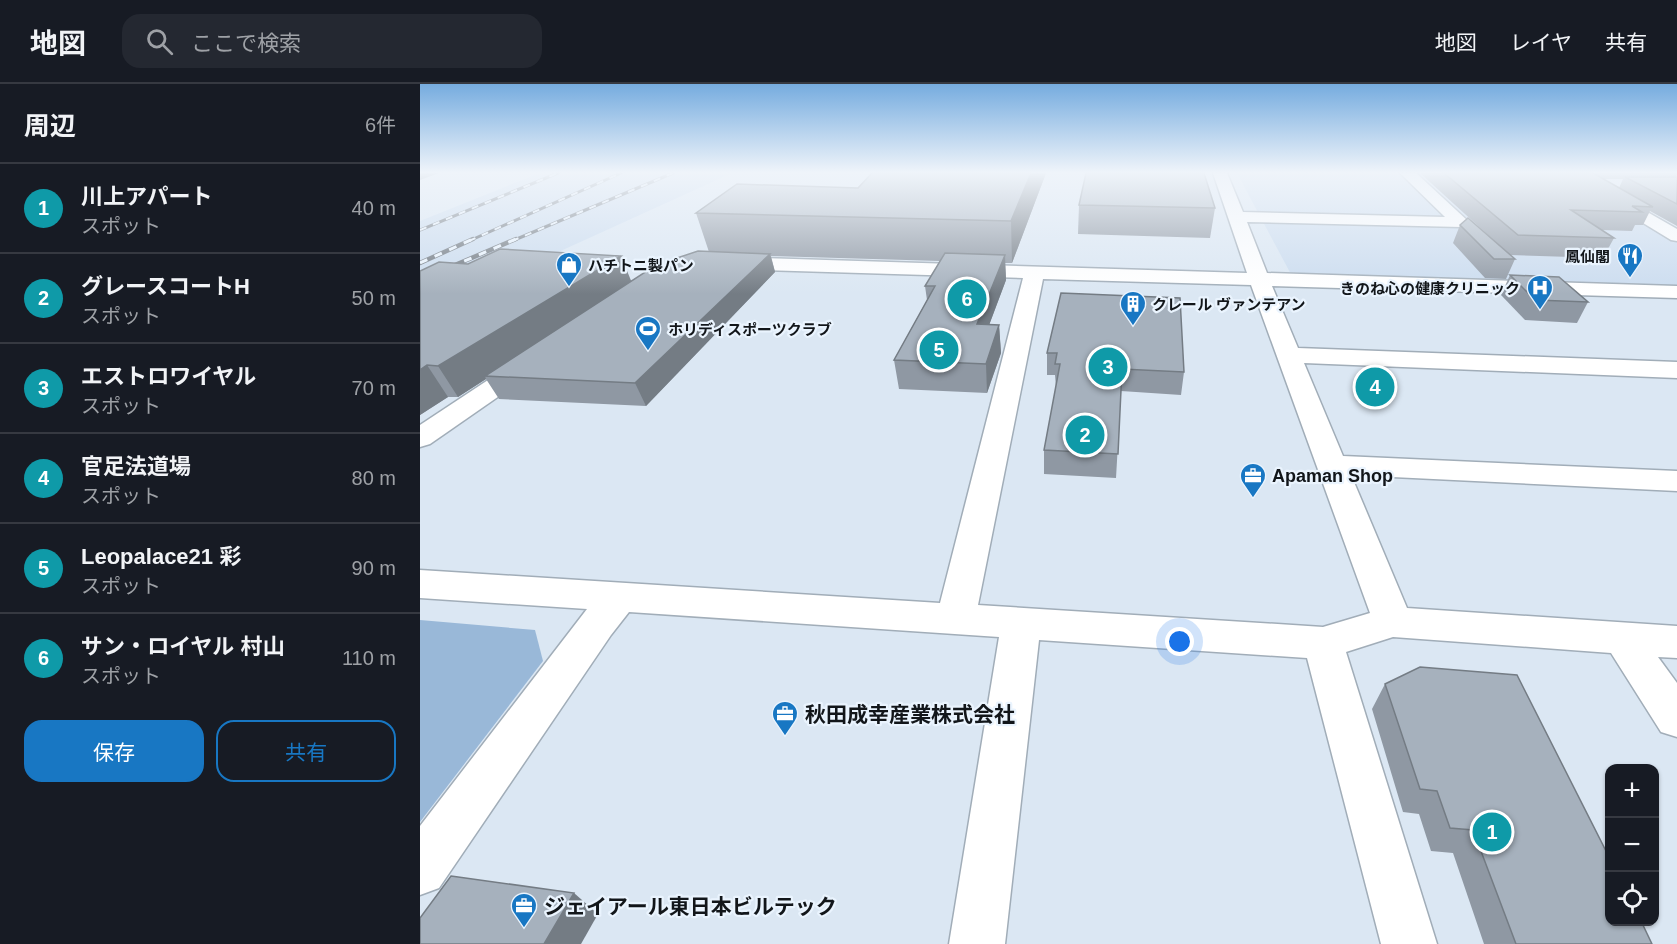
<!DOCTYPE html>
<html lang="ja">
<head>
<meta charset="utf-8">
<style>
  body { margin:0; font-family:Helvetica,"Noto Sans JP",sans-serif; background:#242831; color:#f1f3f6 }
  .controls { position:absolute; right:18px; bottom:18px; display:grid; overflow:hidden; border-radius:12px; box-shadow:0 2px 4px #0004 }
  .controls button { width:54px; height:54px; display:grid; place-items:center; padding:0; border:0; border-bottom:2px solid #363941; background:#171b24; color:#f1f3f6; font:30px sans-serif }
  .you { position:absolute; left:760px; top:558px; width:21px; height:21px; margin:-15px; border:4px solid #fff; border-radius:50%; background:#1a73e8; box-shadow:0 0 0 9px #1a73e833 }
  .badge { display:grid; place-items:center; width:39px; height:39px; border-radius:50%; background:#1877c3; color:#fff; font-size:20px; font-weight:700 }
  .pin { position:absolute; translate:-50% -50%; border:3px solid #fff; box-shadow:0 2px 6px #0006 }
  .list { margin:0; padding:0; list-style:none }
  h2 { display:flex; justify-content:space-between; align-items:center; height:78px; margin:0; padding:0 24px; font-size:26px }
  h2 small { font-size:20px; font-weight:400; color:#9ea1a6 }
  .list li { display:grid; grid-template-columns:39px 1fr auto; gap:18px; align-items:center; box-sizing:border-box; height:90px; padding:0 24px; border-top:2px solid #363941 }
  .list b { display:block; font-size:22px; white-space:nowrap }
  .list p { margin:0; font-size:20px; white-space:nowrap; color:#9ea1a6 }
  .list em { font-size:20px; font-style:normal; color:#9ea1a6 }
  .actions { display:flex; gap:12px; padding:18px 24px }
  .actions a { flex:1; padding:14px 0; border:2px solid #1877c3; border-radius:18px; text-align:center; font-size:21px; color:#1877c3 }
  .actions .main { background:#1877c3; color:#fff }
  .icon { flex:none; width:33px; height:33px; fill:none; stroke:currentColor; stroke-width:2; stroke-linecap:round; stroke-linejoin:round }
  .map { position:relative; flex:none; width:1257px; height:860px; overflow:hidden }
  header { display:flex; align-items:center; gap:36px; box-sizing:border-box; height:84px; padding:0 30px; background:#171b24; border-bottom:2px solid #363941 }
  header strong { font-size:28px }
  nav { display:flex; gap:33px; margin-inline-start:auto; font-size:21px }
  .search { width:420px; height:54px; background:#242831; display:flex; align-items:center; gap:15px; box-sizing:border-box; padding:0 21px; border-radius:18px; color:#9ea1a6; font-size:22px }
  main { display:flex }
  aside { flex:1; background:#171b24 }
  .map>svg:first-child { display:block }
  .built { fill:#cbdcef }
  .green { fill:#99b8d8 }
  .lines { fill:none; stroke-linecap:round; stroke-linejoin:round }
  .minor-casing { stroke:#a1adb8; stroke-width:3 }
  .minor { fill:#fff; fill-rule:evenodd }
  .rail-far1-casing { stroke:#6e767e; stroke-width:3 }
  .rail-casing { stroke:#6e767e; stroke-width:4.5 }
  .rail-far1 { stroke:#eaf4fe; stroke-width:2; stroke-dasharray:7; stroke-linecap:butt }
  .rail { stroke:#eaf4fe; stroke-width:3; stroke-dasharray:8; stroke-linecap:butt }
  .wall { fill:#8f98a3; fill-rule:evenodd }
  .shaded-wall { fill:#747c84 }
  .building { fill:#a6b1bd; stroke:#747c84; stroke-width:1.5 }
  .labels { text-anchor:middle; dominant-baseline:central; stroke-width:4.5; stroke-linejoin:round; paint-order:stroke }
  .far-poi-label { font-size:15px; font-weight:bold; fill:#12161a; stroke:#eaf4fe; text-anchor:start }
  .poi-label { font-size:18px; font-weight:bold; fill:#12161a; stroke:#eaf4fe; text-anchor:start }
  .near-poi-label { font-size:21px; font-weight:bold; fill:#12161a; stroke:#eaf4fe; text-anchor:start }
</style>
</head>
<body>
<header>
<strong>地図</strong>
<div class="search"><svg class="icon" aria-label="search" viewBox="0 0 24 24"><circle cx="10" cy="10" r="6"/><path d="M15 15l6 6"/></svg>ここで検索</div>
<nav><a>地図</a><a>レイヤ</a><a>共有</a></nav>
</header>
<main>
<aside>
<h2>周辺<small>6件</small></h2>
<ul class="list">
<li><span class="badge" style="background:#0f9aa8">1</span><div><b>川上アパート</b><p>スポット</p></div><em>40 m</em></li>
<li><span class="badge" style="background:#0f9aa8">2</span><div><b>グレースコートH</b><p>スポット</p></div><em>50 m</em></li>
<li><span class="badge" style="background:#0f9aa8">3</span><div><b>エストロワイヤル</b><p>スポット</p></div><em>70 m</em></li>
<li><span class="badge" style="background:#0f9aa8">4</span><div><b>官足法道場</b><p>スポット</p></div><em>80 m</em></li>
<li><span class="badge" style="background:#0f9aa8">5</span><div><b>Leopalace21 彩</b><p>スポット</p></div><em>90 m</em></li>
<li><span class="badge" style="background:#0f9aa8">6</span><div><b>サン・ロイヤル 村山</b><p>スポット</p></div><em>110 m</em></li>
</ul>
<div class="actions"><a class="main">保存</a><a>共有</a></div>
</aside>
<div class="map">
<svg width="1257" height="860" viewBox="0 0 1257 860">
  <rect width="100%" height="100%" fill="#dbe7f3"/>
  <g class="built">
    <polygon points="120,89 312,89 123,175 0,219 0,137"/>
    <polygon points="817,89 1153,89 1257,149 1257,206 873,194"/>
  </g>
  <polygon class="green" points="0,536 115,546 123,577 0,738"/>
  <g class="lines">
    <defs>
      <g id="minor">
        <path d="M793,89H807L823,128L1025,133L980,89H996L1049,138L1041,143L827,138L847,189L1257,202V214L852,202L878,264L1257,278V294L884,279L923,372L1257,387V407L931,391L987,524L1257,542V574L1238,573L1257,599V653L1241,648L1191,569L973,553L926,568L1017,860H961L887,574L619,556L585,860H529L579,553L209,528L191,551L19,804L0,811V742L167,525L0,514V486L520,519L603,194L308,185L301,183L298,179L301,175L308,173L827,189ZM623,195L831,201L950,529L903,543L558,521Z"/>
        <polygon points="1141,89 1159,89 1257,145 1257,157 1251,156"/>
        <polygon points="109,273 118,275 121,280 118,285 10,360 0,363 0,341 100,275"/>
      </g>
    </defs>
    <use href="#minor" class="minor-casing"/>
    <use href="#minor" class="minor"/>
    <defs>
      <g id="rail-far1">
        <polyline points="0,146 138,89"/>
        <polyline points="49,157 201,89"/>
        <polyline points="92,157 253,89"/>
      </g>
      <g id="rail">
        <polyline points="0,179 53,155"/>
        <polyline points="0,196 96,155"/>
      </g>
    </defs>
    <use href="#rail-far1" class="rail-far1-casing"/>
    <use href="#rail" class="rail-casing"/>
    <use href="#rail-far1" class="rail-far1"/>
    <use href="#rail" class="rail"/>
  </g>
  <g class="wall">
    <polygon points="626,89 592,179 585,179 586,196 569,241 579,241 581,269 567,309 479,305 474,276 507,216 505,202 520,177 351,172 355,188 226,322 79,315 66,295 38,313 28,313 0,331 0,187 211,197 244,182 289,168 276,129 438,104"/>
    <path d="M1000,89H1257V142L1230,127L1223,141H1215L1212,147L1181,146L1194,154L1183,174L1090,171L1095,175L1086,195L1065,194L1033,159L1040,141L1079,161ZM1183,95H1203L1199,104Z"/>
    <polygon points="659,121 795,124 790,154 658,150"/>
    <polygon points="1090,191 1168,218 1157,239 1105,236 1081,211"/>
    <polygon points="641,209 764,288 761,311 701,307 696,394 624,390 624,366 636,303 635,291 627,291 627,269"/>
    <polygon points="965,600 1232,860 1064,860 1033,769 1011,767 999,730 983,728 952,625"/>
  </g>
  <g class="shaded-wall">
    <polygon points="0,89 19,89 0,96"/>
    <polygon points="611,89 626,89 592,179 591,137"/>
    <polygon points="350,170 355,188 226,322 215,299"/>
    <polygon points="585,171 586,196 559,268 557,240"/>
    <polygon points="201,172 212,199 65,292 66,295 38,313 18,282"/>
    <polygon points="579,241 581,269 567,309 566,280"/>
    <polygon points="7,281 28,313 0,331 0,286"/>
    <polygon points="154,809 178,830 161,860 124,860"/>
  </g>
  <g class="building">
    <polygon points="452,89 611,89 591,137 276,129 317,100 438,104"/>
    <polygon points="666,89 784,89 795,124 659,121"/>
    <polygon points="1024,89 1173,89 1233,123 1212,122 1222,128 1151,126 1194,154 1098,151"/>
    <polygon points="1205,93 1257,93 1257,120"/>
    <polygon points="1048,134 1095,175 1074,175 1040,141"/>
    <polygon points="80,165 201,172 18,282 7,281 0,286 0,187 19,178 48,180"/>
    <polygon points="278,167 350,170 215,299 65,292 236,181 244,182 254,175"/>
    <polygon points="525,169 585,171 557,240 579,241 566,280 474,276 515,202 505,202"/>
    <polygon points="1090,191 1139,193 1168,218 1115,216"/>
    <polygon points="641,209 760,214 764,288 702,285 698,370 624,366 640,280 635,280 637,269 627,269"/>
    <polygon points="1000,583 1097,591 1190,775 1190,837 1221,837 1232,860 1096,860 1053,746 1030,744 1017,707 1000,705 965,600"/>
    <polygon points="31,792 154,809 124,860 0,860 0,834"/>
  </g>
  <linearGradient id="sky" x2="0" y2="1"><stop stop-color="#76acdf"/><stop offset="0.42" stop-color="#eff4fa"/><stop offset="1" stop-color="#eff4fa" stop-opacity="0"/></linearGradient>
  <rect width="1257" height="210" fill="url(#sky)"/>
  <defs>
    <symbol id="restaurant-pin" viewBox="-11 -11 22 30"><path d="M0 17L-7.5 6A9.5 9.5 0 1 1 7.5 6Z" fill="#1877c3" stroke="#eaf4fe"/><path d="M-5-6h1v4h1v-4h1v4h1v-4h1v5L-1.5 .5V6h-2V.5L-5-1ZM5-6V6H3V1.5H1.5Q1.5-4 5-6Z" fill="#fff"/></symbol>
    <symbol id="shop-pin" viewBox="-11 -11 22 30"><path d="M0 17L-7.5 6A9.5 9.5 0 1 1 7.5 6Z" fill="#1877c3" stroke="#eaf4fe"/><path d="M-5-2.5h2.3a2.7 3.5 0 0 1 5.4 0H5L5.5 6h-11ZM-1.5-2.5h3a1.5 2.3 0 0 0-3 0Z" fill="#fff"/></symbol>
    <symbol id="hospital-pin" viewBox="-11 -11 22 30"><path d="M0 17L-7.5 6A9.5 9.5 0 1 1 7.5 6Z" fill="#1877c3" stroke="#eaf4fe"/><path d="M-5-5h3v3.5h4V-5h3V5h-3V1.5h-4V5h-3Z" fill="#fff"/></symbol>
    <symbol id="building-pin" viewBox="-11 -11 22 30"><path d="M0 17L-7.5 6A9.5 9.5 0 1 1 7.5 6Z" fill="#1877c3" stroke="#eaf4fe"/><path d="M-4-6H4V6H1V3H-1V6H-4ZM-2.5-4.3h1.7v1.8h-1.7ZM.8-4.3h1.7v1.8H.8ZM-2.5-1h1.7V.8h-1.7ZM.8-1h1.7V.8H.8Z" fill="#fff"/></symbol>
    <symbol id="stadium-pin" viewBox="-11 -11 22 30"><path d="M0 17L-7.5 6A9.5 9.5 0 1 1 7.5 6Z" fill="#1877c3" stroke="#eaf4fe"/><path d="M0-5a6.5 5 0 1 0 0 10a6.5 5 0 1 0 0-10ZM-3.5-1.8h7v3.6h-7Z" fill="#fff"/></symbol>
    <symbol id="office-pin" viewBox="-11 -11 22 30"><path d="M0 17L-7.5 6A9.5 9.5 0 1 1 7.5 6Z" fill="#1877c3" stroke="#eaf4fe"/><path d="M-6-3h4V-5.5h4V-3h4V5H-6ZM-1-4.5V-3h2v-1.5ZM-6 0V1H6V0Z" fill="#fff"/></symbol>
  </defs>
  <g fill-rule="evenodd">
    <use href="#restaurant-pin" x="1195" y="157" width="30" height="40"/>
    <use href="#shop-pin" x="134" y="166" width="30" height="40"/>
    <use href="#hospital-pin" x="1105" y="189" width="30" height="40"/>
    <use href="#building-pin" x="698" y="205" width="30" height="40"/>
    <use href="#stadium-pin" x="213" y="230" width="30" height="40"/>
    <use href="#office-pin" x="818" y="377" width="30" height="40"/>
    <use href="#office-pin" x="350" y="615" width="30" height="40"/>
    <use href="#office-pin" x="89" y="807" width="30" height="40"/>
  </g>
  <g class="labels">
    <g class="far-poi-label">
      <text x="1190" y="172" text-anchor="end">鳳仙閣</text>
      <text x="168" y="181">ハチトニ製パン</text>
      <text x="1100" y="204" text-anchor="end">きのね心の健康クリニック</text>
      <text x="732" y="220">クレール ヴァンテアン</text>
      <text x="248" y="245">ホリディスポーツクラブ</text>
    </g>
    <g class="poi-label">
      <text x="852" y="392">Apaman Shop</text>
    </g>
    <g class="near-poi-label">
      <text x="385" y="630">秋田成幸産業株式会社</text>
      <text x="124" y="822">ジェイアール東日本ビルテック</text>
    </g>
  </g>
</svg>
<div class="controls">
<button>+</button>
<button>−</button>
<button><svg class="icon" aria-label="locate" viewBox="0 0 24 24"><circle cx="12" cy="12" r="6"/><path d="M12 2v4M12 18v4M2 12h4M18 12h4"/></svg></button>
</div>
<div class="you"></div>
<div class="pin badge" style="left:1072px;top:748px;background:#0f9aa8">1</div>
<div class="pin badge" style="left:665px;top:351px;background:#0f9aa8">2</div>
<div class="pin badge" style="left:688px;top:283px;background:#0f9aa8">3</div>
<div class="pin badge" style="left:955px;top:303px;background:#0f9aa8">4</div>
<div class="pin badge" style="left:519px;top:266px;background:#0f9aa8">5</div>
<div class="pin badge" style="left:547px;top:215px;background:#0f9aa8">6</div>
</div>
</main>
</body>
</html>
